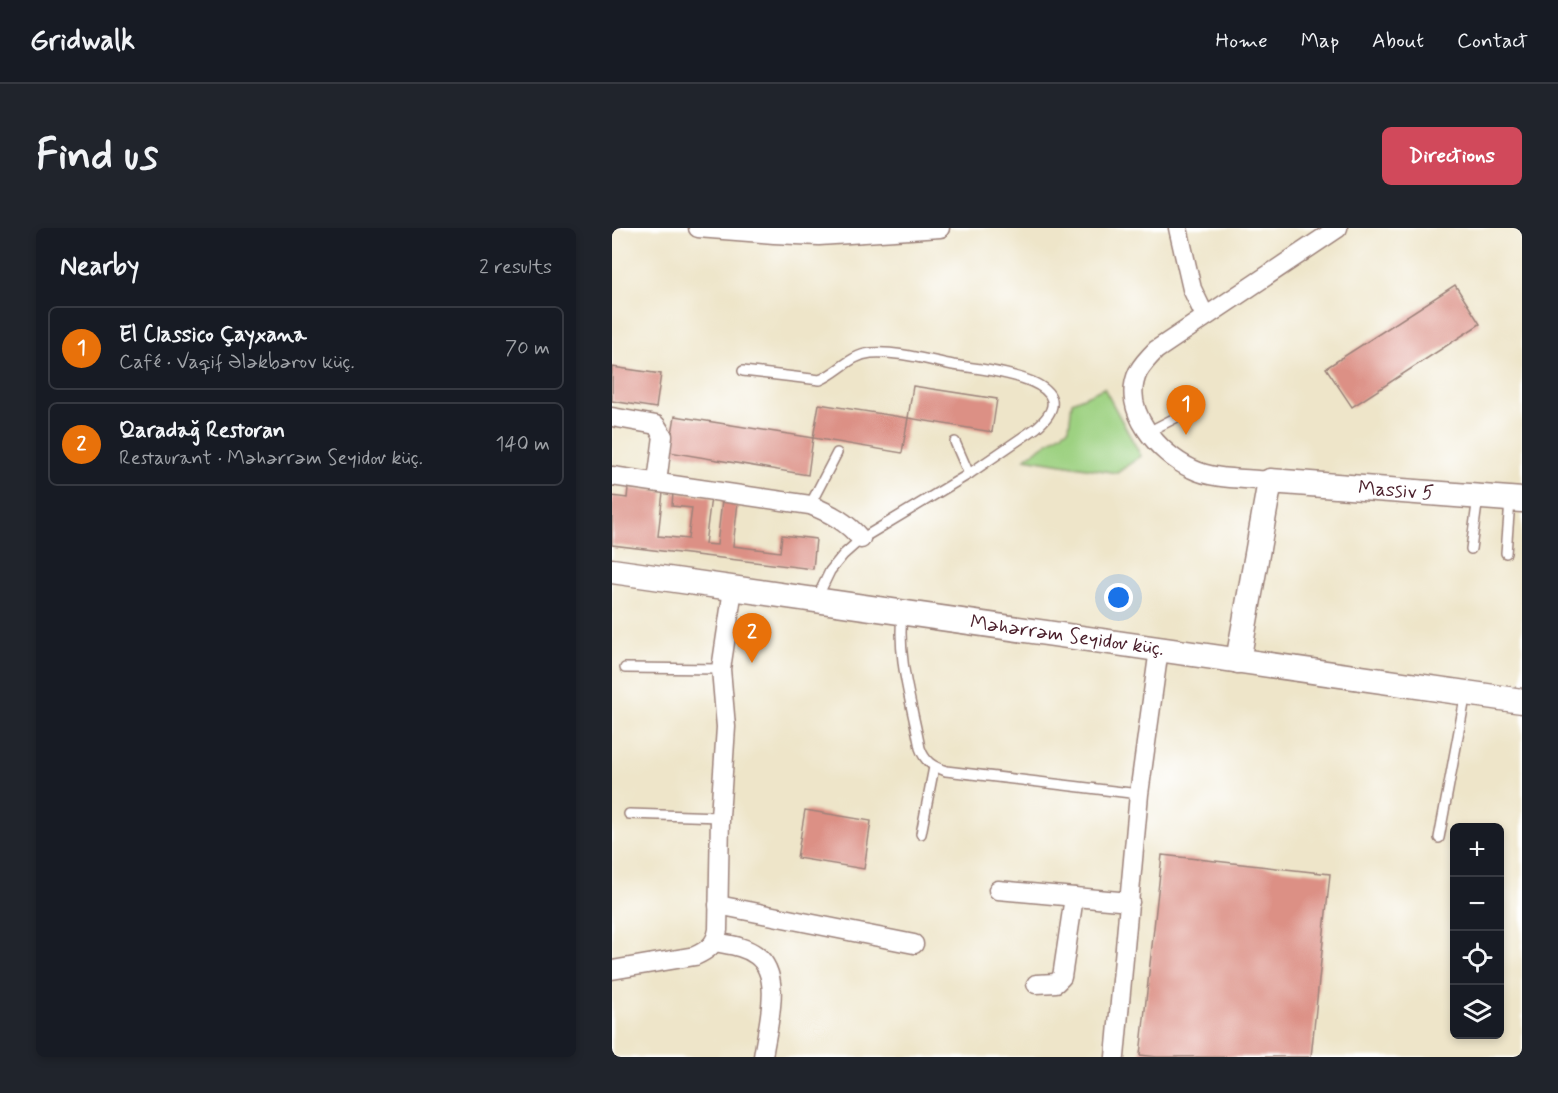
<!DOCTYPE html>
<html lang="en">
<head>
<meta charset="utf-8">
<style>
  body { margin:0; font-family:Mynerve,sans-serif; background:#20242c; color:#f1f3f6 }
  .controls { position:absolute; right:18px; bottom:18px; display:grid; overflow:hidden; border-radius:9px; box-shadow:0 3px 9px #0003 }
  .controls button { width:54px; height:54px; display:grid; place-items:center; padding:0; border:0; border-bottom:2px solid #363941; background:#171b24; color:#f1f3f6; font:30px sans-serif }
  .you { position:absolute; left:507px; top:370px; width:21px; height:21px; margin:-15px; border:4px solid #fff; border-radius:50%; background:#1a73e8; box-shadow:0 0 0 9px #1a73e833 }
  .badge { display:grid; place-items:center; width:39px; height:39px; border-radius:50%; background:#d1495b; color:#fff; font-size:20px; font-weight:700 }
  .pin { position:absolute; translate:-50% -50px; filter:drop-shadow(0 2px 3px #0008) }
  .pin::after { content:''; position:absolute; top:32px; width:21px; height:18px; background:inherit; clip-path:polygon(0 0,100% 0,50% 100%) }
  .list { margin:0; padding:0; list-style:none }
  h2 { display:flex; justify-content:space-between; align-items:center; height:78px; margin:0; padding:0 24px; font-size:26px }
  h2 small { font-size:20px; font-weight:400; color:#9ea1a6 }
  .list li { display:grid; grid-template-columns:39px 1fr auto; gap:18px; align-items:center; box-sizing:border-box; height:84px; margin:0 12px 12px; padding:0 12px; border:2px solid #363941; border-radius:9px }
  .list b { display:block; font-size:22px; white-space:nowrap }
  .list p { margin:0; font-size:20px; white-space:nowrap; color:#9ea1a6 }
  .list em { font-size:20px; font-style:normal; color:#9ea1a6 }
  .icon { flex:none; width:33px; height:33px; fill:none; stroke:currentColor; stroke-width:2; stroke-linecap:round; stroke-linejoin:round }
  .map { position:relative; flex:none; width:910px; height:829px; overflow:hidden; border-radius:9px }
  header { display:flex; align-items:center; gap:36px; box-sizing:border-box; height:84px; padding:0 30px; background:#171b24; border-bottom:2px solid #363941 }
  header strong { font-size:28px }
  nav { display:flex; gap:33px; margin-inline-start:auto; font-size:21px }
  .intro { display:flex; align-items:center; justify-content:space-between; box-sizing:border-box; height:144px; padding:0 36px }
  h1 { margin:0; font-size:42px }
  .button { padding:15px 27px; border-radius:9px; background:#d1495b; color:#fff; font-size:21px; font-weight:700 }
  main { display:flex; gap:36px; padding:0 36px }
  aside { flex:1; background:#171b24; border-radius:9px; box-shadow:0 3px 9px #0003 }
  .map>svg:first-child { display:block }
  .green { fill:#9dd181; stroke:#747856; stroke-width:1.5 }
  .building { fill:#dc9085 }
  .lines { fill:none; stroke-linecap:round; stroke-linejoin:round }
  .lane-casing { stroke:#9c827a; stroke-width:12 }
  .street-casing { stroke:#9c827a; stroke-width:21 }
  .secondary-casing { stroke:#9c827a; stroke-width:27 }
  .lane { stroke:#fff; stroke-width:9 }
  .street { stroke:#fff; stroke-width:18 }
  .secondary { stroke:#fff; stroke-width:24 }
  .labels { text-anchor:middle; dominant-baseline:central; stroke-width:4.5; stroke-linejoin:round; paint-order:stroke }
  .street-label { font-size:20px; fill:#4a1f2b; stroke:#fff }
</style>
</head>
<body>
<header>
<strong>Gridwalk</strong>
<nav><a>Home</a><a>Map</a><a>About</a><a>Contact</a></nav>
</header>
<div class="intro"><h1>Find us</h1><a class="button">Directions</a></div>
<main>
<aside>
<h2>Nearby<small>2 results</small></h2>
<ul class="list">
<li><span class="badge" style="background:#e8710a">1</span><div><b>El Classico Çayxana</b><p>Café · Vaqif Ələkbərov küç.</p></div><em>70 m</em></li>
<li><span class="badge" style="background:#e8710a">2</span><div><b>Qaradağ Restoran</b><p>Restaurant · Məhərrəm Seyidov küç.</p></div><em>140 m</em></li>
</ul>
</aside>
<div class="map">
<svg width="910" height="829" viewBox="0 0 910 829">
  <rect width="100%" height="100%" fill="#fff"/>
  <filter id="ink" filterUnits="userSpaceOnUse"><feTurbulence type="fractalNoise" baseFrequency=".0167" numOctaves="2"/><feDisplacementMap in="SourceGraphic" scale="12" xChannelSelector="R" yChannelSelector="G"/><feConvolveMatrix kernelMatrix="1 2 1 2 8 2 1 2 1" color-interpolation-filters="sRGB"/></filter>
  <filter id="wash" filterUnits="userSpaceOnUse"><feTurbulence type="fractalNoise" baseFrequency=".008" numOctaves="4" result="noise"/><feDisplacementMap in="SourceGraphic" scale="24" xChannelSelector="R" yChannelSelector="G"/><feGaussianBlur stdDeviation="1.35" result="paint"/><feColorMatrix in="noise" values="0 0 0 0 0 0 0 0 0 0 0 0 0 0 0 0 0 1.4 0 .05"/><feComposite in="paint" operator="in"/></filter>
  <g filter="url(#wash)">
    <rect width="100%" height="100%" fill="#eee5c9"/>
    <polygon class="green" points="492,160 529,228 505,245 413,230 457,200 460,174"/>
    <g id="blocks">
      <g class="building">
        <polygon points="843,57 868,96 740,179 714,140"/>
        <polygon points="0,139 49,146 44,180 0,173"/>
        <polygon points="301,158 385,171 380,204 296,190"/>
        <polygon points="207,176 296,190 290,225 201,210"/>
        <polygon points="63,188 201,210 196,247 57,224"/>
        <polygon points="16,260 51,264 46,308 76,311 80,280 60,278 61,264 99,269 93,316 105,317 110,272 126,274 121,318 168,324 170,307 204,311 201,341 0,317 0,268 15,270"/>
        <polygon points="193,582 259,593 252,641 185,630"/>
        <polygon points="550,627 718,646 699,829 545,829 528,827"/>
      </g>
    </g>
  </g>
  <g filter="url(#ink)">
    <use href="#blocks" fill-opacity="0" stroke="#9c827a" stroke-width="1.5"/>
    <g class="lines">
      <defs>
        <g id="lane">
          <path d="M131,143L208,152C227,144 238,127 259,125C286,123 315,132 341,137C368,141 482,151 424,200L357,246L249,311L231,327L218,343L205,370"/>
          <polyline points="536,204 569,187"/>
          <polyline points="343,214 357,246"/>
          <polyline points="198,277 225,225"/>
          <polyline points="859,321 866,269"/>
          <polyline points="894,325 898,273"/>
          <path d="M290,387C285,431 300,476 308,520C313,534 320,538 334,543L527,566"/>
          <polyline points="13,440 109,441"/>
          <polyline points="17,586 108,589"/>
          <polyline points="309,606 322,539"/>
          <polyline points="827,610 854,465"/>
        </g>
        <g id="street">
          <polyline points="86,0 162,6 207,8 328,0"/>
          <polyline points="566,0 580,61 593,88"/>
          <polyline points="0,189 44,197 51,208 45,254"/>
          <path d="M0,248L198,277C218,285 235,294 249,311"/>
          <path d="M658,253C633,250 602,252 580,241C547,226 508,182 526,144C531,135 537,129 544,122L726,0"/>
          <polyline points="386,662 518,674"/>
          <polyline points="106,677 302,716"/>
          <path d="M103,714C117,717 132,718 144,727C172,747 155,799 151,829"/>
          <path d="M0,742L83,728C96,722 103,717 106,702L108,589L114,499L109,441L121,361"/>
          <polyline points="424,756 444,755 450,749 462,669"/>
          <polyline points="503,829 527,566 547,421"/>
        </g>
        <g id="secondary">
          <polyline points="0,343 910,473"/>
          <polyline points="626,433 658,253 910,272"/>
        </g>
      </defs>
      <use href="#lane" class="lane-casing"/>
      <use href="#street" class="street-casing"/>
      <use href="#secondary" class="secondary-casing"/>
      <use href="#lane" class="lane"/>
      <use href="#street" class="street"/>
      <use href="#secondary" class="secondary"/>
    </g>
  </g>
  <g class="labels">
    <g class="street-label">
      <text transform="translate(784 263) rotate(4)">Massiv 5</text>
      <text transform="translate(455 408) rotate(8)">Məhərrəm Seyidov küç.</text>
    </g>
  </g>
</svg>
<div class="controls">
<button>+</button>
<button>−</button>
<button><svg class="icon" aria-label="locate" viewBox="0 0 24 24"><circle cx="12" cy="12" r="6"/><path d="M12 2v4M12 18v4M2 12h4M18 12h4"/></svg></button>
<button><svg class="icon" aria-label="layers" viewBox="0 0 24 24"><path d="M12 4l9 5-9 5-9-5zM3 14l9 5 9-5"/></svg></button>
</div>
<div class="you"></div>
<div class="pin badge" style="left:574px;top:207px;background:#e8710a">1</div>
<div class="pin badge" style="left:140px;top:435px;background:#e8710a">2</div>
</div>
</main>
</body>
</html>
